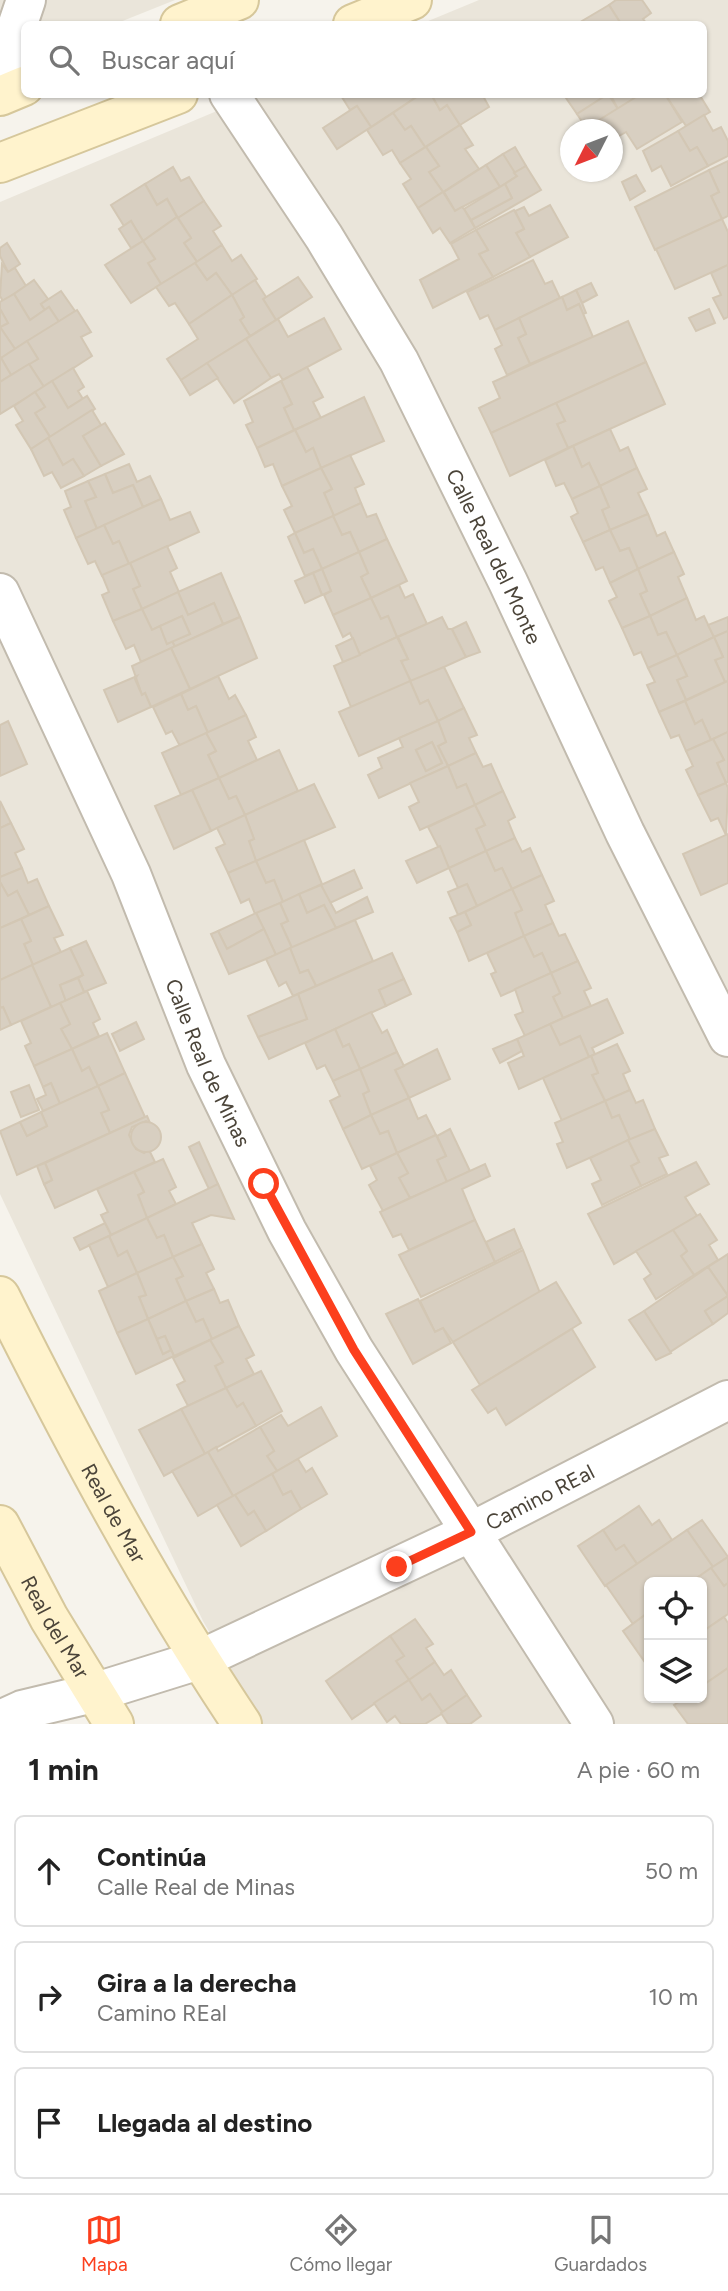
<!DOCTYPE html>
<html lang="es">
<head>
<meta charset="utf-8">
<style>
  body { margin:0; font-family:Figtree,sans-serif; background:#f6f6f6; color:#222 }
  .controls { position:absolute; right:21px; bottom:21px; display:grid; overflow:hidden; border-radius:10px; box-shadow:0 2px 5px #0004 }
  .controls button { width:63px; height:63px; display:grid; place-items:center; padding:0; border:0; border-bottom:2px solid #e0e0e0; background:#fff; color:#222; font:35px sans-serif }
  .compass { position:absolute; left:560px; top:119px; width:63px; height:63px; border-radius:50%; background:#fff; box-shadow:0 2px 5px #0004; rotate:228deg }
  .stop { position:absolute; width:21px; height:21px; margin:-16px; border:5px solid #fc3f1d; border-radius:50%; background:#fff }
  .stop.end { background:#fc3f1d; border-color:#fff; box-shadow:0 2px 7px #0008 }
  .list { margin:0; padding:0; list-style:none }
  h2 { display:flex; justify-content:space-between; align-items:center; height:91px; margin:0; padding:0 28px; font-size:30px }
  h2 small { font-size:23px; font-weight:400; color:#767676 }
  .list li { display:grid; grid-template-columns:46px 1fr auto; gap:21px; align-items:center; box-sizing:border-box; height:112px; margin:0 14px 14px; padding:0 14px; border:2px solid #e0e0e0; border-radius:10px }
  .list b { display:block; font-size:26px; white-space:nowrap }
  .list p { margin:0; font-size:23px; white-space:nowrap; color:#767676 }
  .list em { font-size:23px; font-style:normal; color:#767676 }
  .icon { flex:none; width:38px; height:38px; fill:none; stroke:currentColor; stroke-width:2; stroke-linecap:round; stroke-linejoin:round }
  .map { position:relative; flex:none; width:728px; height:1724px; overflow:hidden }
  .search { position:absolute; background:#fff; box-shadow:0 2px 5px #0004; left:21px; right:21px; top:21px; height:77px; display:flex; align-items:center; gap:18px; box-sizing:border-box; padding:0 24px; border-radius:10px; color:#767676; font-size:26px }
  .sheet { height:469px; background:#fff }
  nav { display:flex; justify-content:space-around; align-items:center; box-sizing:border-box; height:98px; border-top:2px solid #e0e0e0; background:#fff; font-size:19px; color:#767676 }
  nav a { display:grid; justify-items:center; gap:4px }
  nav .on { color:#fc3f1d }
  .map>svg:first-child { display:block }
  .residential { fill:#eae5da; fill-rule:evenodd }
  .building { fill:#d8cfc1; stroke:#d3c7b4; stroke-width:2; fill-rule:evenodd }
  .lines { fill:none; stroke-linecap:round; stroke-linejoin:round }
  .street-casing { stroke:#c2bbae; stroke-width:42 }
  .secondary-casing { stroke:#d6c79b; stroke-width:42 }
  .street { stroke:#fff; stroke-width:38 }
  .secondary { stroke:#fff3cd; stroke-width:38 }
  .route { stroke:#fc3f1d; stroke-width:9 }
  .labels { text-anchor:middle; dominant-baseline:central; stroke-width:5; stroke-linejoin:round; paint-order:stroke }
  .street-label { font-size:21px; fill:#4b4439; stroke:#fff }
</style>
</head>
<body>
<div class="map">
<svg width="728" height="1724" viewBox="0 0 728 1724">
  <rect width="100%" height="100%" fill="#f6f3ec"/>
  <g class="residential">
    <polygon points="0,0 175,0 115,24 24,24 0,72"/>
    <path d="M479,0H728V1724H263L203,1621L0,1194V202L255,95L704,94V24H421ZM570,130H612V172H570ZM649,1582H702V1698H649Z"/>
  </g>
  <g class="building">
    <polygon points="616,0 642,0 651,13 643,19 647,24 621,24 609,5"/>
    <polygon points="609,5 621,24 577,24"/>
    <polygon points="340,94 421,94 371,127 357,106 350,110"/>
    <polygon points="421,94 431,94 440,110 447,105 460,125 425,147 411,126 405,130 393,113"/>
    <polygon points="431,94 482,94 489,107 460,125 447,105 440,110"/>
    <polygon points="572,94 608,94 577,114 566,98"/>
    <polygon points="608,94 618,109 587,129 577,114"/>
    <polygon points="610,94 641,94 618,109"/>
    <polygon points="641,94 665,94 682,122 637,149 626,132 612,140 612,130 605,130 599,120"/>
    <polygon points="665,94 699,94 710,112 686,126"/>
    <polygon points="357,106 371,127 337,149 323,128"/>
    <polygon points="393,113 405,130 411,126 425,147 400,163 392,150 383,155 367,130"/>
    <polygon points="704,115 713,131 721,127 728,141 728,156 708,166 697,147 690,151 678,131"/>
    <polygon points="460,125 473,145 465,149 479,169 443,192 429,172 439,166 426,147"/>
    <polygon points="678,131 690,151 697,147 708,166 671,186 661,166 652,171 643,151"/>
    <polygon points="426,147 439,166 429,172 443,192 418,208 403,184 411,179 400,163"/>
    <polygon points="515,147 526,166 514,173 503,154"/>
    <polygon points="503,154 517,176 500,187 486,165"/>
    <polygon points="728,161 728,216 722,219 711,196 719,192 709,170"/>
    <polygon points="486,165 500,187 455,211 444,192"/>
    <polygon points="526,166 541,190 475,228 471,220 512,198 505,184 517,176 514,173"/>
    <polygon points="173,167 181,181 189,177 204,201 178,218 167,199 157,205 145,184"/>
    <polygon points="709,170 719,192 711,196 722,219 655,250 635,207"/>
    <polygon points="636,175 645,191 630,200 622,182"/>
    <polygon points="145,184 157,205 167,199 177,217 143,241 131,221 124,226 111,205"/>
    <polygon points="505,184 512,198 471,220 464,209"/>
    <polygon points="443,192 455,211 462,207 464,209 475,228 450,243 440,228 433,233 418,208"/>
    <polygon points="204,201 221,226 213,231 222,245 197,262 184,243 191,238 178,218"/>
    <polygon points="550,205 568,237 530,257 516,233 524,229 515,211 524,207 529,216"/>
    <polygon points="514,210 524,229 516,233 530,257 493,277 479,254 488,250 476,230"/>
    <polygon points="177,217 191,238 184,243 197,262 161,284 148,263 155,259 143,241"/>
    <polygon points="722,219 728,232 728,265 675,289 656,249"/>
    <polygon points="131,221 143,241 131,248 119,229"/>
    <polygon points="476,230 488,250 479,254 493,277 433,308 420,280 459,259 451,244"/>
    <polygon points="143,241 155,259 148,263 161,284 131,303 105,265"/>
    <polygon points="7,243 20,264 8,272 0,256 0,248"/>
    <polygon points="222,245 232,261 241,255 257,279 232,295 216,273 207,280 195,263"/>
    <polygon points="533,260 545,284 552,281 560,298 495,330 488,315 480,319 467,292"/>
    <polygon points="195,263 207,280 216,273 232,295 189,324 175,303 169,306 156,287"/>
    <polygon points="2,264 8,272 15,268 26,286 3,301 0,296"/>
    <polygon points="728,265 728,317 724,319 713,298 721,295 711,273"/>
    <polygon points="298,277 312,297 276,320 263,299"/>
    <polygon points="34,280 48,299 41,304 45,310 30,320 14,294"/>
    <polygon points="255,280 266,297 263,299 276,320 250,336 240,320 244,317 232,295"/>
    <polygon points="591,283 597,295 582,303 576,290"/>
    <polygon points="576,290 582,303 586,313 583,314 579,304 567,310 562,297"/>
    <polygon points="61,291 75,311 59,322 49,307 45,310 41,304"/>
    <polygon points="14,294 30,320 49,307 59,322 15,349 0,327 8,323 0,309 0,302"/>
    <polygon points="232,295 244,317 240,320 250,336 181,380 167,359 198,339 189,324"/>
    <polygon points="562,297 567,310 579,304 593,337 530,364 518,338 526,334 519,318"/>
    <polygon points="0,309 8,323 0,327 15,349 0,359"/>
    <polygon points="709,309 715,323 696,331 689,318"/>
    <polygon points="77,310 91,332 81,337 92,356 44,387 29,364 38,359 27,341"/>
    <polygon points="324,318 341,349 283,380 279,374 271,378 246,339 278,319 288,337"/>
    <polygon points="519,318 526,334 518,338 530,364 507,375 495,349 502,345 495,330"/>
    <polygon points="628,321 646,362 491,433 479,408 500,398 493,382"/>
    <polygon points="246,339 271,378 234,403 207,363"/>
    <polygon points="27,341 38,359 11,375 1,358"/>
    <polygon points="1,358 11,375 0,382 0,359"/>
    <polygon points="646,362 665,404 568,448 557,424 565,421 556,403"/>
    <polygon points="207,363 218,378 190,395 181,380"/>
    <polygon points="29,364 44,387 0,414 0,382"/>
    <polygon points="307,367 323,397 313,402 321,418 294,430 284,408 292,404 281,381"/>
    <polygon points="73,368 84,387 78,391 83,399 68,408 52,381"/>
    <polygon points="52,381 68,408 87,396 95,409 50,437 35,413 45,407 35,392"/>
    <polygon points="281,381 292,404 284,408 294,430 257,448 246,425 253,422 244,401"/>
    <polygon points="35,392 45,407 35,413 50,437 31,449 16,425 23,421 14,406"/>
    <polygon points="364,397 384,441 321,468 313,448 306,452 295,430"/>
    <polygon points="556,403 565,421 557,424 568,448 510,476 491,433"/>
    <polygon points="92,410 101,425 83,436 101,466 84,476 73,459 63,465 48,438"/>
    <polygon points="105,423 124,454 101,466 83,436"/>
    <polygon points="610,429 620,451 628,447 637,468 600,486 589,463 582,467 573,446"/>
    <polygon points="295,430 306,452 313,448 321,468 282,486 273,464 265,467 257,448"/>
    <polygon points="48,438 63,465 73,459 84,476 61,488 52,472 44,476 31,449"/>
    <polygon points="573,446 582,467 589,463 600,486 572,499 564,483 556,486 545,460"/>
    <polygon points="350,455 364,484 355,488 361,503 334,516 324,493 332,489 321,468"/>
    <polygon points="129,464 137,482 150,476 161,499 143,507 133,485 113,493 105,474"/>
    <polygon points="321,468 332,489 324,493 334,516 295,533 284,510 292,506 282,486"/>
    <polygon points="637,468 647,489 638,493 648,514 610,530 602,510 609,507 600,486"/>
    <polygon points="105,474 113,493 133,485 143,507 97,529 85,501 96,497 88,481"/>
    <polygon points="88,481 96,497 85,501 97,529 76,538 64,510 71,507 65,491"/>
    <polygon points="600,486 609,507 602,510 610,530 583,542 571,517 578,513 572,499"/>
    <polygon points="161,499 170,520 190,512 199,532 129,564 119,541 113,544 104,525"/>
    <polygon points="361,503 367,517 376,514 387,539 359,552 350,532 342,535 333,516"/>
    <polygon points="648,514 657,536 665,532 674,552 638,569 629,548 620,551 610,530"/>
    <polygon points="333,516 342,535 350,532 359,552 322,569 313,549 304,553 295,533"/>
    <polygon points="104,525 113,544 119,541 129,564 102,576 95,561 88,564 76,538"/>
    <polygon points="610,530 620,551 629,548 638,569 610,583 603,567 596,570 583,542"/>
    <polygon points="295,533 304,553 313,549 322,569 305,576 288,537"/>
    <polygon points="387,539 407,581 371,598 361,577 368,573 359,552"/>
    <polygon points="167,546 177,568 170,572 179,592 142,609 133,589 140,586 130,563"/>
    <polygon points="359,552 368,573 361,577 371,598 333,615 324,595 331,591 322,569"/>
    <polygon points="674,552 684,574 678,577 687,598 650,616 640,594 647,591 638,569"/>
    <polygon points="130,563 140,586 133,589 142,609 113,621 102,595 109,592 102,575"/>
    <polygon points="322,569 331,591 322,595 313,573"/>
    <polygon points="638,569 647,591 640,594 650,616 622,628 609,601 617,597 610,583"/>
    <polygon points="221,573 240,617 223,624 214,603 188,615 178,592"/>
    <polygon points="313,573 322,595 305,603 295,581"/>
    <polygon points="399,585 405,598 413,594 427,624 397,637 388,616 381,619 371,598"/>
    <polygon points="178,592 188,615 214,603 223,624 175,647 172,641 190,634 182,616 152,630 142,609"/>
    <polygon points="371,598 381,619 388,616 397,637 360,655 350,633 343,637 333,615"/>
    <polygon points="687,598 696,620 704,616 714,637 677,655 666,632 658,635 650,616"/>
    <polygon points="142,609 152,630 160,626 167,644 172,641 175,647 141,662 134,645 126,649 113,621"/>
    <polygon points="182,616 190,634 167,644 160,626"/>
    <polygon points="650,616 658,635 666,632 677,655 648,668 641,652 634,655 622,628"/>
    <polygon points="240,617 257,658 190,689 171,648"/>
    <polygon points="442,617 448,629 452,629 466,657 411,682 401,661 408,659 398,637"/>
    <polygon points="728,617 728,631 714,637 708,625"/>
    <polygon points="466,622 480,652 466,657 452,629"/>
    <polygon points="728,631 728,681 725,682 715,660 723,657 714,637"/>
    <polygon points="397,637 408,659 401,661 411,682 351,707 334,666"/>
    <polygon points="714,637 723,657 715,660 725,682 686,700 677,680 687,676 677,655"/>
    <polygon points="353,638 360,655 343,662 336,646"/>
    <polygon points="171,648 190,689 151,707 145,693 142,695 132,666"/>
    <polygon points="677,655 687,676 677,680 686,700 659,712 647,685 655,682 648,668"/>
    <polygon points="444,667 464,708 438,721 428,700 420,704 410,681"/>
    <polygon points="137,676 135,679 142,695 145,693 151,707 118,722 104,690"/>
    <polygon points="218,676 229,699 235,695 246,715 208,733 196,706 188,710 181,694"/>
    <polygon points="410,681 420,704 428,700 438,721 359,756 339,712"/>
    <polygon points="728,681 728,732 711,740 702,720 695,724 685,701"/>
    <polygon points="181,694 188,710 196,706 208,733 180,746 172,731 166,734 153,707"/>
    <polygon points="685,701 695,724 702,720 711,740 686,751 679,735 671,738 659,712"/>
    <polygon points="464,708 477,735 469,738 476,753 448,766 438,746 446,742 438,721"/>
    <polygon points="246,715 256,737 248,741 257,760 219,778 208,755 216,751 206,733"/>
    <polygon points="8,721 27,764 0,776 0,725"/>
    <path d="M438,721L446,742L438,746L448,766L379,798L368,775L382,768L378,758L403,747L399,738ZM432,742L442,763L426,771L416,750Z"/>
    <polygon points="728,732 728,782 726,783 717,763 724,760 713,739"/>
    <polygon points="206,733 216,751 208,755 219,778 181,795 162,753"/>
    <polygon points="713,739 724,760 717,763 726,783 698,795 686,770 693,766 686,751"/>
    <polygon points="432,742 442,763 426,771 416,750"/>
    <polygon points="279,750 298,791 245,815 236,796 229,799 219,778"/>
    <polygon points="476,753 483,767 491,764 503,791 475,805 466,784 457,788 448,766"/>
    <polygon points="448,766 457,788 466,784 475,805 420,830 409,807 419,802 410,783"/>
    <polygon points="219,778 229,799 236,796 245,815 211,831 192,790"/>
    <polygon points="726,783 728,788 726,835 718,818 711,821 698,795"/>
    <polygon points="314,784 335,827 256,861 249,841 254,839 245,815"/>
    <polygon points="192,790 211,831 174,849 155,806"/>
    <polygon points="503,791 515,817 508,821 515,838 486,851 476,829 485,825 475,805"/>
    <polygon points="0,801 11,823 0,828"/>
    <polygon points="475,805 485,825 476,829 486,851 449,868 428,827"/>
    <polygon points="245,815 254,839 249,841 256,861 228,873 216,848 225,844 217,828"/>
    <polygon points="11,823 24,849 15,853 22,868 0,877 0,828"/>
    <polygon points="728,834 728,883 701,895 683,854"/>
    <polygon points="515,838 522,852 530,848 542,875 512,889 502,868 495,871 486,851"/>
    <polygon points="304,840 322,884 283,902 274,880 266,883 256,861"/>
    <polygon points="440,846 449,868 417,883 406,861"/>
    <polygon points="486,851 495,871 502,868 512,889 477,906 467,884 458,888 449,868"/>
    <polygon points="256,861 266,883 274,880 283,902 255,914 249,899 241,903 228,873"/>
    <polygon points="22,868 28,883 37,879 49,906 29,915 17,891 8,896 0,882 0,877"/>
    <polygon points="354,870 362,888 330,903 321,885"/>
    <polygon points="542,875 554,901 545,905 553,923 524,936 515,913 522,910 512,889"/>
    <polygon points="0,882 8,896 17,891 29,915 0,928"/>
    <polygon points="467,884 477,906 458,915 448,892"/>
    <polygon points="321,885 336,913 367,897 373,912 336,928 324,905 307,913 299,894"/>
    <polygon points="512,889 522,910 515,913 524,936 469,961 457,932 471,925 465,912"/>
    <polygon points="299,894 307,913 324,905 336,928 292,948 281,924 288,921 280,903"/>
    <polygon points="280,903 288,921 281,924 292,948 276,955 256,913"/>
    <polygon points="49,906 63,935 54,938 61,952 33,965 24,944 31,941 21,919"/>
    <polygon points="465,912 471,925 457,932 450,918"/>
    <polygon points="256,913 264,929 227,949 218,931"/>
    <polygon points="21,919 31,941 24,944 33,965 0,980 0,928"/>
    <polygon points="355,920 373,961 316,986 308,970 300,973 290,948"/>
    <polygon points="553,923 559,936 565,934 578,961 551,973 542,953 534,957 524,936"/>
    <polygon points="264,929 276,955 229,974 211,934 218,931 227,949"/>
    <polygon points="524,936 534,957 542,953 551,973 501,996 491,974 496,972 487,953"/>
    <polygon points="86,941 106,983 84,992 78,978 83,975 70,948"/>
    <polygon points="70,948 83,975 60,985 66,1001 51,1007 32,965"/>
    <polygon points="290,948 300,973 308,970 316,986 293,996 286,982 279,986 266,959"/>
    <polygon points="392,953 404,979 379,990 386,1006 269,1059 258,1037 307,1019 298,994"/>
    <polygon points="578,961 591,988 584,991 591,1006 563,1018 553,997 560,993 551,973"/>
    <polygon points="32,965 51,1007 11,1025 3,1007 0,1008 0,980"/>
    <polygon points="551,973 560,993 553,997 563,1018 525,1036 515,1015 523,1012 515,989"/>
    <polygon points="78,978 84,992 66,1001 60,985"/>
    <polygon points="404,979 411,994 386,1006 379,990"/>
    <polygon points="87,991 100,1019 93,1023 99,1036 72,1049 61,1029 70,1024 60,1003"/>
    <polygon points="298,994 307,1019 258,1037 248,1016"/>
    <polygon points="607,999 623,1033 592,1048 595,1054 589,1057 580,1036 560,1045 550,1024"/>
    <polygon points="60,1003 70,1024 61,1029 72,1049 34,1066 25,1046 31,1043 21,1021"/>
    <polygon points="3,1007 11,1025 0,1030 0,1008"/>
    <polygon points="371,1012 382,1033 387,1030 397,1052 360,1069 349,1044 343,1047 335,1029"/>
    <polygon points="136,1022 144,1039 120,1051 112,1034"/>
    <polygon points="550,1024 560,1045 580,1036 589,1057 519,1089 508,1063 524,1056 517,1039"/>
    <polygon points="335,1029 343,1047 349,1044 360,1069 333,1081 325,1065 317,1069 305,1043"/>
    <polygon points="107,1033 125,1073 98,1086 89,1067 82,1071 72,1049"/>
    <polygon points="517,1039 522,1051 500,1063 493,1049"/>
    <polygon points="617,1044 630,1071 623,1074 630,1090 605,1101 592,1075 598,1073 591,1056"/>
    <polygon points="72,1049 82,1071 89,1067 98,1086 60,1104 51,1083 43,1087 34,1066"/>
    <polygon points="437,1049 450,1079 409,1098 395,1070"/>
    <polygon points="397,1052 404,1066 395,1070 409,1098 371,1115 363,1094 369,1091 360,1069"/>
    <polygon points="591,1056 598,1073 592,1075 605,1101 562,1121 543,1078"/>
    <polygon points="360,1069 369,1091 363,1094 371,1115 343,1129 330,1101 340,1096 333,1081"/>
    <polygon points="125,1073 145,1117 110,1133 101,1113 109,1110 98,1086"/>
    <polygon points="51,1083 60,1104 43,1111 37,1099 46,1095 43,1087"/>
    <polygon points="29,1085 39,1110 21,1117 11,1092"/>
    <polygon points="98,1086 109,1110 101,1113 110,1133 17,1175 0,1131 20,1122 27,1136 47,1126 41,1112"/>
    <polygon points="630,1090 636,1103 643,1100 655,1129 630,1140 619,1115 612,1118 605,1101"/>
    <polygon points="409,1098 418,1119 426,1115 436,1135 397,1153 388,1131 380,1134 371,1115"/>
    <polygon points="605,1101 612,1118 619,1115 630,1140 567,1168 557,1144 563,1142 555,1123"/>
    <polygon points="41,1112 47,1126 27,1136 20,1122"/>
    <polygon points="371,1115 380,1134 388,1131 397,1153 362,1169 343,1129"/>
    <polygon points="147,1116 150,1123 146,1121 132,1127 129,1135 136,1149 144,1153 149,1150 155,1162 55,1208 44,1184 52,1180 45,1163"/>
    <circle cx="146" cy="1137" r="15"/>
    <polygon points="450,1129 470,1171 447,1182 437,1160 446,1156 437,1136"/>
    <polygon points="655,1129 668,1155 659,1158 667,1174 641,1186 631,1166 639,1162 628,1140"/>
    <polygon points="436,1135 446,1156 437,1160 447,1182 410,1198 399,1178 408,1173 397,1153"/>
    <polygon points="628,1140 639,1162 631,1166 641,1186 602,1205 592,1184 601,1180 590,1158"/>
    <polygon points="199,1142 218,1184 209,1189 189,1147"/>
    <polygon points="397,1153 408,1173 399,1178 410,1198 383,1211 369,1185 377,1180 370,1166"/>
    <polygon points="163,1159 176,1187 169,1191 176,1204 147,1218 138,1195 144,1192 134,1172"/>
    <polygon points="696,1162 709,1184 685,1197 697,1216 614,1264 588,1214"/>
    <polygon points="45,1163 52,1180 44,1184 37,1166"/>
    <polygon points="485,1164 490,1176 462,1189 475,1220 409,1250 401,1234 393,1237 380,1212"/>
    <polygon points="134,1172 144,1192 138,1195 147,1218 111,1235 101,1215 108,1212 97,1189"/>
    <polygon points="218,1184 234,1219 211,1215 192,1223 202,1244 173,1257 164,1235 157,1238 147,1218"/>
    <polygon points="700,1214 717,1240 709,1245 718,1260 694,1275 681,1256 687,1251 673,1230"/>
    <polygon points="147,1218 157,1238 164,1235 173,1257 137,1273 127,1251 118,1256 109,1236"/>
    <polygon points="475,1220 495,1262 421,1297 399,1255"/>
    <polygon points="105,1223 111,1235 80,1250 74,1238"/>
    <polygon points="514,1229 522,1248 495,1262 486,1242"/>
    <polygon points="673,1230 687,1251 681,1256 694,1275 656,1299 644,1279 651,1274 636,1251"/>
    <polygon points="109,1236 118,1256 127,1251 137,1273 108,1287 89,1245"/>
    <polygon points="202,1244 214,1269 206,1273 214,1289 186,1301 176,1279 183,1276 173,1257"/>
    <polygon points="523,1250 540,1293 453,1342 443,1328 435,1332 420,1301"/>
    <polygon points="728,1254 728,1296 708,1267"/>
    <polygon points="173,1257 183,1276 176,1279 186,1301 148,1319 139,1297 146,1295 137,1273"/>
    <polygon points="708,1267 728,1296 705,1311 713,1324 670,1352 644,1311"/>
    <polygon points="137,1273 146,1295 139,1297 148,1319 117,1333 99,1291"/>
    <polygon points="556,1282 581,1323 480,1385 453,1342"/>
    <polygon points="214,1289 220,1303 228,1300 239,1326 212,1339 203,1319 196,1322 186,1301"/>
    <polygon points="728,1296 728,1313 713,1324 705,1311"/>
    <polygon points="418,1299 435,1332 443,1328 451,1343 413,1364 386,1314"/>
    <polygon points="186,1301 196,1322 203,1319 212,1339 174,1356 165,1336 157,1339 148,1319"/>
    <polygon points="644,1311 671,1353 656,1360 629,1320"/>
    <polygon points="148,1319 163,1354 171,1350 174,1356 136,1374 117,1333"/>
    <polygon points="239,1326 254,1355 246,1359 254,1374 226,1388 215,1366 223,1362 210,1340"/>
    <polygon points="572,1329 595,1367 506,1425 496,1408 488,1413 472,1390"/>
    <polygon points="165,1336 171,1350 163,1354 157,1339"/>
    <polygon points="210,1340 223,1362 215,1366 226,1388 188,1406 177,1385 185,1381 173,1358"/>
    <polygon points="261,1371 282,1411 256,1426 243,1403 237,1407 226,1388"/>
    <polygon points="226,1388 237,1407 243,1403 256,1426 205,1454 181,1409"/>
    <polygon points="321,1407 337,1436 277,1471 267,1456 274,1451 260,1427 281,1415 288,1426"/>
    <polygon points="181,1409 205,1454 164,1476 139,1430"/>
    <polygon points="260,1427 274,1451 267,1456 277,1471 233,1496 208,1452 216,1447 218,1451"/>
    <polygon points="208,1452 233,1496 198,1516 172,1471"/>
    <polygon points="298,1459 306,1472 312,1468 327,1494 301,1509 291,1491 283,1495 272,1474"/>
    <polygon points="272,1474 283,1495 291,1491 301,1509 266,1531 254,1511 248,1515 235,1495"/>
    <polygon points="235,1495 248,1515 254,1511 266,1531 241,1546 217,1505"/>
    <polygon points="639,1506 652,1525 659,1520 672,1540 637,1564 624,1545 616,1550 603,1530"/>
    <polygon points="702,1520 728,1557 713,1567 687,1530"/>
    <polygon points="603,1530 616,1550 624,1545 637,1564 605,1586 578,1546"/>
    <polygon points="687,1530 713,1567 691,1582 649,1582 649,1612 633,1624 606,1585"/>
    <polygon points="728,1557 728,1583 724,1586 711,1568"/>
    <polygon points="711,1568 724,1586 728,1583 728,1614 702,1632 702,1582 691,1582"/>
    <polygon points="649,1612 649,1668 623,1631"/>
    <polygon points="724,1617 728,1623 728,1668 702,1686 702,1632"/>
    <polygon points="415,1619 433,1644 426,1648 435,1662 409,1680 396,1661 404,1656 390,1636"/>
    <polygon points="390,1636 404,1656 396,1661 409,1680 352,1719 326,1681"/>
    <polygon points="435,1662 444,1675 451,1670 467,1695 443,1713 430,1694 422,1700 409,1680"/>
    <polygon points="728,1668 728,1724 688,1724 674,1705 685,1698 702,1698 702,1686"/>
    <polygon points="409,1680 422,1700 430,1694 443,1713 425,1724 401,1724 395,1716 387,1722 374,1703"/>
    <polygon points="467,1695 481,1716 470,1724 448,1724 441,1713"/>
  </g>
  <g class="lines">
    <defs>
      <g id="street">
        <polyline points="0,77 26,0"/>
        <path id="s1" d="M229,94L324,237L399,361L508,582L625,833L728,1037"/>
        <path id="s2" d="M0,593L131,874L206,1065L287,1231L354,1350L594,1724"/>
        <path id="s3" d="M0,1720L22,1710L93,1693L199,1660L471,1532L728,1400"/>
      </g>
      <g id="secondary">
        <polyline points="180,24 239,0"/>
        <polyline points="353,24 412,0"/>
        <polyline points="0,96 24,86"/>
        <polyline points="0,163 178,94"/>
        <path id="s4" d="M0,1296C73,1442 151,1588 242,1724"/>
        <path id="s5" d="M0,1525L49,1618L114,1724"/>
      </g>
    </defs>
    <use href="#street" class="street-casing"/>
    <use href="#secondary" class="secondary-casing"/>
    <use href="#street" class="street"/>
    <use href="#secondary" class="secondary"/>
  </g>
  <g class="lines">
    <polyline class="route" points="264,1184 354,1350 471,1532 397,1567"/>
  </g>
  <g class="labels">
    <g class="street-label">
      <text stroke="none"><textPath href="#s1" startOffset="534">Calle Real del Monte</textPath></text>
      <text stroke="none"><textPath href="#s2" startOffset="514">Calle Real de Minas</textPath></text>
      <text stroke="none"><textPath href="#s3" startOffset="586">Camino REal</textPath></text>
      <text stroke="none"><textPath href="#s4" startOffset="245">Real de Mar</textPath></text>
      <text stroke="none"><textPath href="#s5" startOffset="116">Real del Mar</textPath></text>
    </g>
  </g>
</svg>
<div class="controls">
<button><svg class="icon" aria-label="locate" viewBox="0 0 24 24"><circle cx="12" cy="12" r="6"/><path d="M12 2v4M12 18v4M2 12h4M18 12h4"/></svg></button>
<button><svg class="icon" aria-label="layers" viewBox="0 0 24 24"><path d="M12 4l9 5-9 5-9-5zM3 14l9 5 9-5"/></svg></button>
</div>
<svg class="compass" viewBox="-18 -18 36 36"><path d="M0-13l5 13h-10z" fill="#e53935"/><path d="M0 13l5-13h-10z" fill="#767676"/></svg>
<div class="stop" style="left:264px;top:1184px"></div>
<div class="stop end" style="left:397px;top:1567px"></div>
<div class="search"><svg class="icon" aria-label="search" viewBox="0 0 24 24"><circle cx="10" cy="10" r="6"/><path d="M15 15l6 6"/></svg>Buscar aquí</div>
</div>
<section class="sheet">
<h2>1 min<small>A pie · 60 m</small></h2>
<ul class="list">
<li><svg class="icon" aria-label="ahead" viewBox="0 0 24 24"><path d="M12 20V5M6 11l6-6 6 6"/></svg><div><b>Continúa</b><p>Calle Real de Minas</p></div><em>50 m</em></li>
<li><svg class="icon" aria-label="right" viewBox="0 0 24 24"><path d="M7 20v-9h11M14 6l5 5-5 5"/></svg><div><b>Gira a la derecha</b><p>Camino REal</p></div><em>10 m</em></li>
<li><svg class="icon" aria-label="arrive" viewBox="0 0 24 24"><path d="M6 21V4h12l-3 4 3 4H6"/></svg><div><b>Llegada al destino</b></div></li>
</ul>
</section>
<nav>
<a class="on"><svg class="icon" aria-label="map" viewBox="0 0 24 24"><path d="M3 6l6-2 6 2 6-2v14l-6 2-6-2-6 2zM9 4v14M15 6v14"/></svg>Mapa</a>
<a><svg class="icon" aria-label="directions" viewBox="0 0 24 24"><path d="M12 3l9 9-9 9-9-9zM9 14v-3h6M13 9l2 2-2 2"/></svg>Cómo llegar</a>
<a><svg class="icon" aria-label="saved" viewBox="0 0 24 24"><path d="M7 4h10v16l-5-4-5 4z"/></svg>Guardados</a>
</nav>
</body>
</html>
